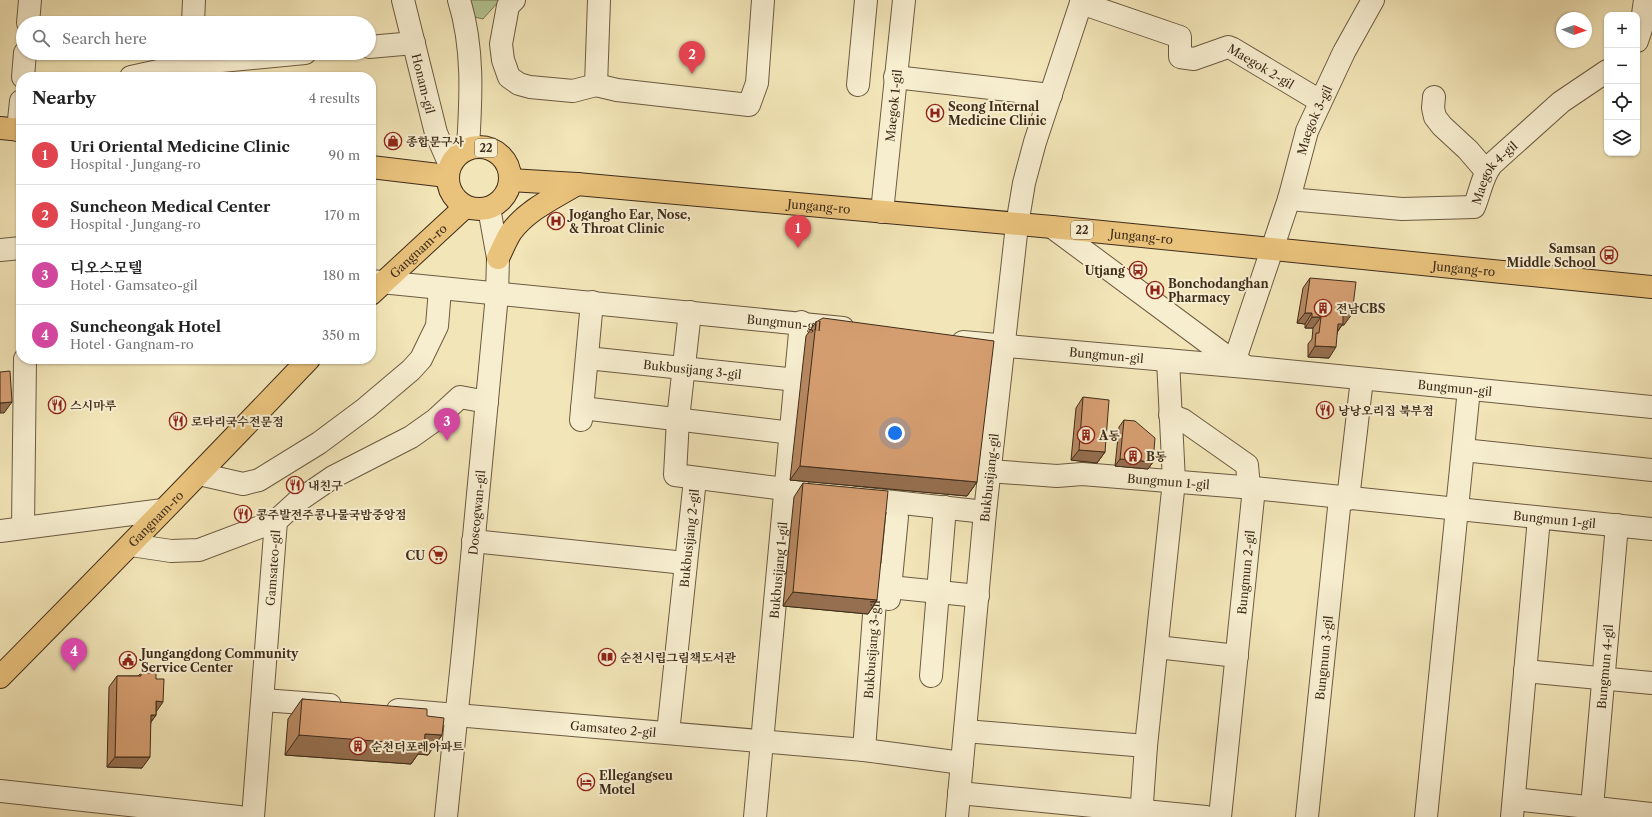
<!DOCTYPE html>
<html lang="en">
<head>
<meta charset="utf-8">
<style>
  body { margin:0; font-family:"Libre Caslon Text","Noto Serif KR",serif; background:#f2f2f2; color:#222 }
  .controls { position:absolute; right:12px; top:12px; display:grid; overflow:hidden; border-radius:8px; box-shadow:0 1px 3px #0004 }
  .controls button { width:36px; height:36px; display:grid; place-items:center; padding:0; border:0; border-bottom:1px solid #e0e0e0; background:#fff; color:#222; font:20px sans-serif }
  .compass { position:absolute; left:1556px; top:12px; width:36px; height:36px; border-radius:50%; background:#fff; box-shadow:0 1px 3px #0004; rotate:92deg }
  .you { position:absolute; left:895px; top:433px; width:14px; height:14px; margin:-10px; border:3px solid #fff; border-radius:50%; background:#1a73e8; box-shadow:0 0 0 6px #1a73e833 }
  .badge { display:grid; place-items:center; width:26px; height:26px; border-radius:50%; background:#8f2418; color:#fff; font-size:13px; font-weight:700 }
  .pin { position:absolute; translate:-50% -33px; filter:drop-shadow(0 1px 2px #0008) }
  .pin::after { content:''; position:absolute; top:21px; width:14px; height:12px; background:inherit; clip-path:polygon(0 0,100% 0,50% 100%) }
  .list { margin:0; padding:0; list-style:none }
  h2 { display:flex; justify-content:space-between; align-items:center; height:52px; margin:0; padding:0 16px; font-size:17px }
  h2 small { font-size:13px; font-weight:400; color:#767676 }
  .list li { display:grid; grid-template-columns:26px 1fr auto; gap:12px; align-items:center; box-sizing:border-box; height:60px; padding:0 16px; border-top:1px solid #e0e0e0 }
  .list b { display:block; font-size:15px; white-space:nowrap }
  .list p { margin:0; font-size:13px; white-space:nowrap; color:#767676 }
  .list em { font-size:13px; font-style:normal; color:#767676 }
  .icon { flex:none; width:22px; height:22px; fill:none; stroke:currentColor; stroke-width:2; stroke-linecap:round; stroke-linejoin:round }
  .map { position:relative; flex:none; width:1652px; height:817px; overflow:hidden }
  .search { position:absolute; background:#fff; box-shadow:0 1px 3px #0004; left:16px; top:16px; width:360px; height:44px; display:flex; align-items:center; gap:10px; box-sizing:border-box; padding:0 14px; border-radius:22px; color:#767676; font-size:15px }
  .panel { position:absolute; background:#fff; box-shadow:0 1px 3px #0004; left:16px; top:72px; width:360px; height:292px; border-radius:16px }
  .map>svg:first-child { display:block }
  .green { fill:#b4c693; stroke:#7a7956 }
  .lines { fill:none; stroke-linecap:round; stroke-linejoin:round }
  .minor-casing { stroke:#6c5a41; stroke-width:24 }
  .major-casing { stroke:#3f2c1a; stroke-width:24 }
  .minor { stroke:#f7eed0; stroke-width:22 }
  .major { stroke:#e9c27c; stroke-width:22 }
  .wall { fill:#b78861; stroke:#3f2c1a }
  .shaded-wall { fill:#956f4f; stroke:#3f2c1a }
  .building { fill:#d59e71; stroke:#3f2c1a }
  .labels { text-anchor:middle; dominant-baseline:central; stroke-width:4; stroke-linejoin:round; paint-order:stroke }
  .shield { fill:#f7eed0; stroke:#766651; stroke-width:1 }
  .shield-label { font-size:11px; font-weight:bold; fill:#3f2c1a }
  .street-label { font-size:12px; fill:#3f2c1a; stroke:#f7eed0 }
  .poi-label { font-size:12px; font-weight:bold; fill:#3f2c1a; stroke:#f7eed0; text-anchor:start }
</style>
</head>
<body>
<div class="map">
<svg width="1652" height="817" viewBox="0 0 1652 817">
  <rect width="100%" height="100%" fill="#f2e5b7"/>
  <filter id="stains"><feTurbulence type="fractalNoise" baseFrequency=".005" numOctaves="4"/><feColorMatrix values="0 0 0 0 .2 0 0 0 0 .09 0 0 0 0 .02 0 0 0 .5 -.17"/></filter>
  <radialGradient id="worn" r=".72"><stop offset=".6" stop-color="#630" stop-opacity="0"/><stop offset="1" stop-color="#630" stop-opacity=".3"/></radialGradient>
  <polygon class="green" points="470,0 500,0 483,19 475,17"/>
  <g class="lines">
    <defs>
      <g id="minor">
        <path id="s1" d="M403,0L436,133L450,165"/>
        <path d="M459,0C474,48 471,98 468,148"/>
        <polyline points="514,0 508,6 501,44 503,60 509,77 519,84 530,87 573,91 596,85 599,0"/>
        <path id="s2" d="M1081,3L1180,37V57L1194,59L1228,47L1233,49L1320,101"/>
        <polyline points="28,23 30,0"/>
        <polyline points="193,23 194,0"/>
        <polyline points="1637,41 1641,29 1645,0"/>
        <polyline points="369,47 414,43"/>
        <polyline points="23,77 25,53"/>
        <polyline points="131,77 190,64 305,53"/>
        <polyline points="895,77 1051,95"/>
        <polyline points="596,85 617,90 749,105 757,83 763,0"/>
        <polyline points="858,85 866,0"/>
        <polyline points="1434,97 1433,108 1435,117 1442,126 1468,150 1486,171"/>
        <polyline points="18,130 21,101"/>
        <path id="s3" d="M1289,199L1402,209L1474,207C1480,193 1482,176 1492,164L1561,102L1607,71"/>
        <path id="s4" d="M882,212L904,0"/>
        <polyline points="1052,227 1234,362 1242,364"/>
        <polyline points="0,250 21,248"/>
        <path id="s5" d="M371,281L843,328"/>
        <polyline points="690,312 678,419 675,475 801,491"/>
        <path id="s6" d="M963,342L1257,368L1652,407"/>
        <path id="s7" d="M587,358L797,380"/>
        <path id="s8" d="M1234,362L1289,199L1307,131L1344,52L1373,0"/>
        <polyline points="582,408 792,433"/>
        <polyline points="1170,415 1183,420 1247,465 1249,488"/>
        <polyline points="581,420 592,302"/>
        <polyline points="1463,450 1652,470"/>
        <path id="s9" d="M989,471L1057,476L1082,474L1254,488L1652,529"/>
        <polyline points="199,474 243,484 259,480 319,443 366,408 411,370 421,359 437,326 440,289"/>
        <polyline points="857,498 985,512"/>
        <polyline points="1348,499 1362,379"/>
        <polyline points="23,527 25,359"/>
        <polyline points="0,531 163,510"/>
        <polyline points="473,541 685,563"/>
        <polyline points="131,545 171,551 199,550 276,521 298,501 333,477 411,437 435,420 460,397 487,402"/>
        <polyline points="890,587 978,596"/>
        <polyline points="889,599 897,517"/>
        <polyline points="1157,647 1237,656"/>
        <polyline points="1525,671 1652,683"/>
        <polyline points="931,676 945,507"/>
        <polyline points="263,700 330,705"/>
        <path id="s10" d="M398,710L864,750L962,763"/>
        <polyline points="965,731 1146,746"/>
        <path id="s11" d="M668,733L695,479"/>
        <path id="s12" d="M864,750L877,574"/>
        <polyline points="0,791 239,817"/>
        <polyline points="959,793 1206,817"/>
        <polyline points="1514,799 1652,814"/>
        <path id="s13" d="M1592,807L1617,525"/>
        <path id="s14" d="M253,817L276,521"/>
        <path id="s15" d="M446,817L463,652L497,295L498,258L489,208"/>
        <path id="s16" d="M755,817L801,322"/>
        <path id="s17" d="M957,817L985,512L1017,225L1024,183L1035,142L1082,0"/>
        <polyline points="1141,817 1146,746 1174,481 1168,360"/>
        <path id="s18" d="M1220,817L1254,488"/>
        <path id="s19" d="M1307,817L1340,498"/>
        <polyline points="1426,817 1469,389"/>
        <polyline points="1512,817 1539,518"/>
      </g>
      <g id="major">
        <polyline points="0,128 21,130"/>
        <circle cx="479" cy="178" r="31"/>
        <polyline points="371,167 447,176"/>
        <path id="s20" d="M510,180L577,184L1052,227L1652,287"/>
        <path d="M498,258C502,250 506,240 511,232C527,210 554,198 577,184"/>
        <path id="s21" d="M371,294L465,207"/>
        <path id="s22" d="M0,677C104,572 207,466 309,359"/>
      </g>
    </defs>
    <use href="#minor" class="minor-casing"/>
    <use href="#major" class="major-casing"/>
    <use href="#minor" class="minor"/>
    <use href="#major" class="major"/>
  </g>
  <g class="wall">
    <polygon points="1310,278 1344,325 1342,325 1338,331 1329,358 1308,357 1308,344 1312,339 1313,328 1305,328 1305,324 1297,323 1303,288"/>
    <polygon points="816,322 977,482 967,496 790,480 806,336"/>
    <polygon points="1083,397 1105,452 1097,463 1071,460 1076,408"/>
    <polygon points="1124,420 1153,462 1148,469 1115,466 1119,427"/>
    <polygon points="803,483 877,600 868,614 783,606 794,497"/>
    <polygon points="141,673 156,712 156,715 151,722 142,768 107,767 109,687 117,676 138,676"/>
    <polygon points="302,699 427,716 442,735 428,755 418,754 411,764 285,755 288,719"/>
  </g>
  <g class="shaded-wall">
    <polygon points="1305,313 1312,313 1305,324 1297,323"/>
    <polygon points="1343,314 1352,314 1344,325 1342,325 1335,335 1331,335"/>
    <polygon points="1312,317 1321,317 1313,328 1305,328"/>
    <polygon points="1315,346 1336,347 1329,358 1308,357"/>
    <polygon points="12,402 4,413 0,413 0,403"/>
    <polygon points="1079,450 1105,452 1097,463 1071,460"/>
    <polygon points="1120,459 1153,462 1148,469 1115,466"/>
    <polygon points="800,466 977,482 967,496 790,480"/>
    <polygon points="793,592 877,600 868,614 783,606"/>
    <polygon points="156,701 163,702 156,712"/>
    <polygon points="151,715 156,715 148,726"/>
    <polygon points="425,734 442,735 428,755 418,754 411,764 285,755 299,735"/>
    <polygon points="115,757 150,757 142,768 107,767"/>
  </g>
  <g class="building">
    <polygon points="1310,278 1356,282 1352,314 1343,314 1343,324 1338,324 1336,347 1315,346 1316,333 1319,333 1321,317 1312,317 1312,313 1305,313"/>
    <polygon points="823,318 994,341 977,482 800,466 816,322"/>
    <polygon points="10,371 12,402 0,403 0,372"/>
    <polygon points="1083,397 1109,400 1105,452 1079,450"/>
    <polygon points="1124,420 1135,421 1155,438 1153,462 1120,459"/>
    <polygon points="803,483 888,491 877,600 793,592"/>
    <polygon points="141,673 156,673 156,679 164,679 163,702 156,701 156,715 151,715 150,757 115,757 117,676 141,676"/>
    <polygon points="302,699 427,709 427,716 444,718 442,735 425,734 424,745 299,735"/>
  </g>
  <defs>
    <symbol id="hospital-ring" viewBox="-11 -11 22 22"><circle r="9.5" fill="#f7eed0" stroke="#8f2418" stroke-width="1.5"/><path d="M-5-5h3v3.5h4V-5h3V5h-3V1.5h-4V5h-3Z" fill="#8f2418"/></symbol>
    <symbol id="shop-ring" viewBox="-11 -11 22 22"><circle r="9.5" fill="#f7eed0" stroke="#8f2418" stroke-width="1.5"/><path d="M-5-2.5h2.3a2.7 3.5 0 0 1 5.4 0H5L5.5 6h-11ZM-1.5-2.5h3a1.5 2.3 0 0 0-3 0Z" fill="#8f2418"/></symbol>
    <symbol id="bus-ring" viewBox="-11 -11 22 22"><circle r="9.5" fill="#f7eed0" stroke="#8f2418" stroke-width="1.5"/><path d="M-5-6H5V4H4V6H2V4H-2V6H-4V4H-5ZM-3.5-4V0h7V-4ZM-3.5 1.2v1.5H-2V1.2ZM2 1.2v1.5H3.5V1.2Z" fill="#8f2418"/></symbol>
    <symbol id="building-ring" viewBox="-11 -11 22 22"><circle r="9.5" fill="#f7eed0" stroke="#8f2418" stroke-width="1.5"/><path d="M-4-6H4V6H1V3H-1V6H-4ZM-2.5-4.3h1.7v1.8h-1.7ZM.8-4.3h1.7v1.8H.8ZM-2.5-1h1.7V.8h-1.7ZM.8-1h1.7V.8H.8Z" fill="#8f2418"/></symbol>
    <symbol id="restaurant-ring" viewBox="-11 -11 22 22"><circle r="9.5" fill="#f7eed0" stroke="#8f2418" stroke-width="1.5"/><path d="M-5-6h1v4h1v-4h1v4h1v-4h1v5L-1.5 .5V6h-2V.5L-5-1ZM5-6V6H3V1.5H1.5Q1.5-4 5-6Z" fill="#8f2418"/></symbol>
    <symbol id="supermarket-ring" viewBox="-11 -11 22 22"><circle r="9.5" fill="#f7eed0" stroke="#8f2418" stroke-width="1.5"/><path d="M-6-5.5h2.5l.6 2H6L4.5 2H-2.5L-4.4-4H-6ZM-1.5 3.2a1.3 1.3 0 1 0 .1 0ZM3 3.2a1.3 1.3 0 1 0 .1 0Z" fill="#8f2418"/></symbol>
    <symbol id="library-ring" viewBox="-11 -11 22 22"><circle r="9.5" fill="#f7eed0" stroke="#8f2418" stroke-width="1.5"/><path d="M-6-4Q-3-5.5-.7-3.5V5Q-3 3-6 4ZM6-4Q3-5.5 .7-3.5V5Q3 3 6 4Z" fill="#8f2418"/></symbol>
    <symbol id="civic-ring" viewBox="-11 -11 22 22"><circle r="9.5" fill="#f7eed0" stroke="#8f2418" stroke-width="1.5"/><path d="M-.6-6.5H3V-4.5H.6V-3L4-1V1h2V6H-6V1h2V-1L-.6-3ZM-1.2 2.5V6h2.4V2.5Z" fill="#8f2418"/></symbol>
    <symbol id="hotel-ring" viewBox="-11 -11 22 22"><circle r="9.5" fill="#f7eed0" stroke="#8f2418" stroke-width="1.5"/><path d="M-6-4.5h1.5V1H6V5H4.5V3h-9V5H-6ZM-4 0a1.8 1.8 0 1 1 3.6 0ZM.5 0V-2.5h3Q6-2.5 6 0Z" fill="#8f2418"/></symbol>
  </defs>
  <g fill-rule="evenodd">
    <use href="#hospital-ring" x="925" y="103" width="20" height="20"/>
    <use href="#shop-ring" x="383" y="131" width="20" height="20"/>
    <use href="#hospital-ring" x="546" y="211" width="20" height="20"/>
    <use href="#bus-ring" x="1599" y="245" width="20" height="20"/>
    <use href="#bus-ring" x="1128" y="260" width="20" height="20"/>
    <use href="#hospital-ring" x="1145" y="280" width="20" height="20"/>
    <use href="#building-ring" x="1313" y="298" width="20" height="20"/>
    <use href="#restaurant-ring" x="47" y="395" width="20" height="20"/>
    <use href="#restaurant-ring" x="1315" y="400" width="20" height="20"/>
    <use href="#restaurant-ring" x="168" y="411" width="20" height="20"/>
    <use href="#building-ring" x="1076" y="425" width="20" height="20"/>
    <use href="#building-ring" x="1123" y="446" width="20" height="20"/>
    <use href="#restaurant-ring" x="285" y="475" width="20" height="20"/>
    <use href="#restaurant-ring" x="233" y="504" width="20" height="20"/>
    <use href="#supermarket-ring" x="428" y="545" width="20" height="20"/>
    <use href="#library-ring" x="597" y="647" width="20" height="20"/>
    <use href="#civic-ring" x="118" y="650" width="20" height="20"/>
    <use href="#building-ring" x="348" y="736" width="20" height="20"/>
    <use href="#hotel-ring" x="576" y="772" width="20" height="20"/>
  </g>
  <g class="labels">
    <g class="shield">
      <rect x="475" y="139" width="22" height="18" rx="3"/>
      <rect x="1071" y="221" width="22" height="18" rx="3"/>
    </g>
    <g class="shield-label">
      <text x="486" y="148">22</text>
      <text x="1082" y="230">22</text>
    </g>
    <g class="street-label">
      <text stroke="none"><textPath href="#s2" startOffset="213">Maegok 2-gil</textPath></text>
      <text stroke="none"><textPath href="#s1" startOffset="86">Honam-gil</textPath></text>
      <text stroke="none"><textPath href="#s4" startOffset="107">Maegok 1-gil</textPath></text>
      <text stroke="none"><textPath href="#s8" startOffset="255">Maegok 3-gil</textPath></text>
      <text stroke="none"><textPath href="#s3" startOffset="226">Maegok 4-gil</textPath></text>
      <text stroke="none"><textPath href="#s20" startOffset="310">Jungang-ro</textPath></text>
      <text stroke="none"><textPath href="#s20" startOffset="634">Jungang-ro</textPath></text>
      <text stroke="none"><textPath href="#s21" startOffset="64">Gangnam-ro</textPath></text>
      <text stroke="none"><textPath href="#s20" startOffset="958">Jungang-ro</textPath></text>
      <text stroke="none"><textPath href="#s5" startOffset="415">Bungmun-gil</textPath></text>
      <text stroke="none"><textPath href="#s6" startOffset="144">Bungmun-gil</textPath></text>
      <text stroke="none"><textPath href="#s7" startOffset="106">Bukbusijang 3-gil</textPath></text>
      <text stroke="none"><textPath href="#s6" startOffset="494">Bungmun-gil</textPath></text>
      <text stroke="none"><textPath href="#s17" startOffset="341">Bukbusijang-gil</textPath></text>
      <text stroke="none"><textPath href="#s9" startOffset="180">Bungmun 1-gil</textPath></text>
      <text stroke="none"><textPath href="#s15" startOffset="306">Doseogwan-gil</textPath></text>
      <text stroke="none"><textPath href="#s22" startOffset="222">Gangnam-ro</textPath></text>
      <text stroke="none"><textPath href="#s9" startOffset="568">Bungmun 1-gil</textPath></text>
      <text stroke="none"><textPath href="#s11" startOffset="196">Bukbusijang 2-gil</textPath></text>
      <text stroke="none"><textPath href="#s14" startOffset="250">Gamsateo-gil</textPath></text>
      <text stroke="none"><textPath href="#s16" startOffset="248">Bukbusijang 1-gil</textPath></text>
      <text stroke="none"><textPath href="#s18" startOffset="246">Bungmun 2-gil</textPath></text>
      <text stroke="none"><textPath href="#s12" startOffset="101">Bukbusijang 3-gil</textPath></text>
      <text stroke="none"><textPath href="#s19" startOffset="160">Bungmun 3-gil</textPath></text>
      <text stroke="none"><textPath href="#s13" startOffset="141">Bungmun 4-gil</textPath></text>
      <text stroke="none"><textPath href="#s10" startOffset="216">Gamsateo 2-gil</textPath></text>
    </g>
    <g class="poi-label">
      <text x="948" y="106">Seong Internal<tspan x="948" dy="14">Medicine Clinic</tspan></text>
      <text x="406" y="141">종합문구사</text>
      <text x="569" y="214">Jogangho Ear, Nose,<tspan x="569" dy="14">&amp; Throat Clinic</tspan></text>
      <text x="1596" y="248" text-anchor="end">Samsan<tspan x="1596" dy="14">Middle School</tspan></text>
      <text x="1125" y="270" text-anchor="end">Utjang</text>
      <text x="1168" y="283">Bonchodanghan<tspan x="1168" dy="14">Pharmacy</tspan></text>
      <text x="1336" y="308">전남CBS</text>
      <text x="70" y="405">스시마루</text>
      <text x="1338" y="410">낭낭오리집 북부점</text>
      <text x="191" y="421">로타리국수전문점</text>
      <text x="1099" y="435">A동</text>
      <text x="1146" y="456">B동</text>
      <text x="308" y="485">내친구</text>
      <text x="256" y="514">콩주발전주콩나물국밥중앙점</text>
      <text x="425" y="555" text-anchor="end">CU</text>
      <text x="141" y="653">Jungangdong Community<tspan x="141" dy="14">Service Center</tspan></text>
      <text x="620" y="657">순천시립그림책도서관</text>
      <text x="371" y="746">순천더포레아파트</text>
      <text x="599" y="775">Ellegangseu<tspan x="599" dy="14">Motel</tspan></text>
    </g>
  </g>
  <rect width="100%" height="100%" filter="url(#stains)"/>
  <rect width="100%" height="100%" fill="url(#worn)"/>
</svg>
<div class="controls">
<button>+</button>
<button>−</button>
<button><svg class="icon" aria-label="locate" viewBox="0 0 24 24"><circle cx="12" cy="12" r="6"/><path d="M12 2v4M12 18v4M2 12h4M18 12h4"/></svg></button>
<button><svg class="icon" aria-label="layers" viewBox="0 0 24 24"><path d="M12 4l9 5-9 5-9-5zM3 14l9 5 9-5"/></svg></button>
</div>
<svg class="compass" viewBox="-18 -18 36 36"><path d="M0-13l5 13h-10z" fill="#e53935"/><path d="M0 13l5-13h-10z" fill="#767676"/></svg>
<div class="you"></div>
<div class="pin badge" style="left:798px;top:248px;background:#e0444e">1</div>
<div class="pin badge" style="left:692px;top:74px;background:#e0444e">2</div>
<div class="pin badge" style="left:447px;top:441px;background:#d1479c">3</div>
<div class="pin badge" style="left:74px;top:671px;background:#d1479c">4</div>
<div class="search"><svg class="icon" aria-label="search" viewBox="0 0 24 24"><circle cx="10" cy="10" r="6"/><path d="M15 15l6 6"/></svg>Search here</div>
<section class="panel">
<h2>Nearby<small>4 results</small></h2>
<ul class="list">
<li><span class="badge" style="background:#e0444e">1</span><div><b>Uri Oriental Medicine Clinic</b><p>Hospital · Jungang-ro</p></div><em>90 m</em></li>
<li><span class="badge" style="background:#e0444e">2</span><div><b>Suncheon Medical Center</b><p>Hospital · Jungang-ro</p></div><em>170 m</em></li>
<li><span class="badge" style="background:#d1479c">3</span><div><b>디오스모텔</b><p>Hotel · Gamsateo-gil</p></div><em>180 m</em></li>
<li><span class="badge" style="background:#d1479c">4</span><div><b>Suncheongak Hotel</b><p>Hotel · Gangnam-ro</p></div><em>350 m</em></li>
</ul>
</section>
</div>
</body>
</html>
